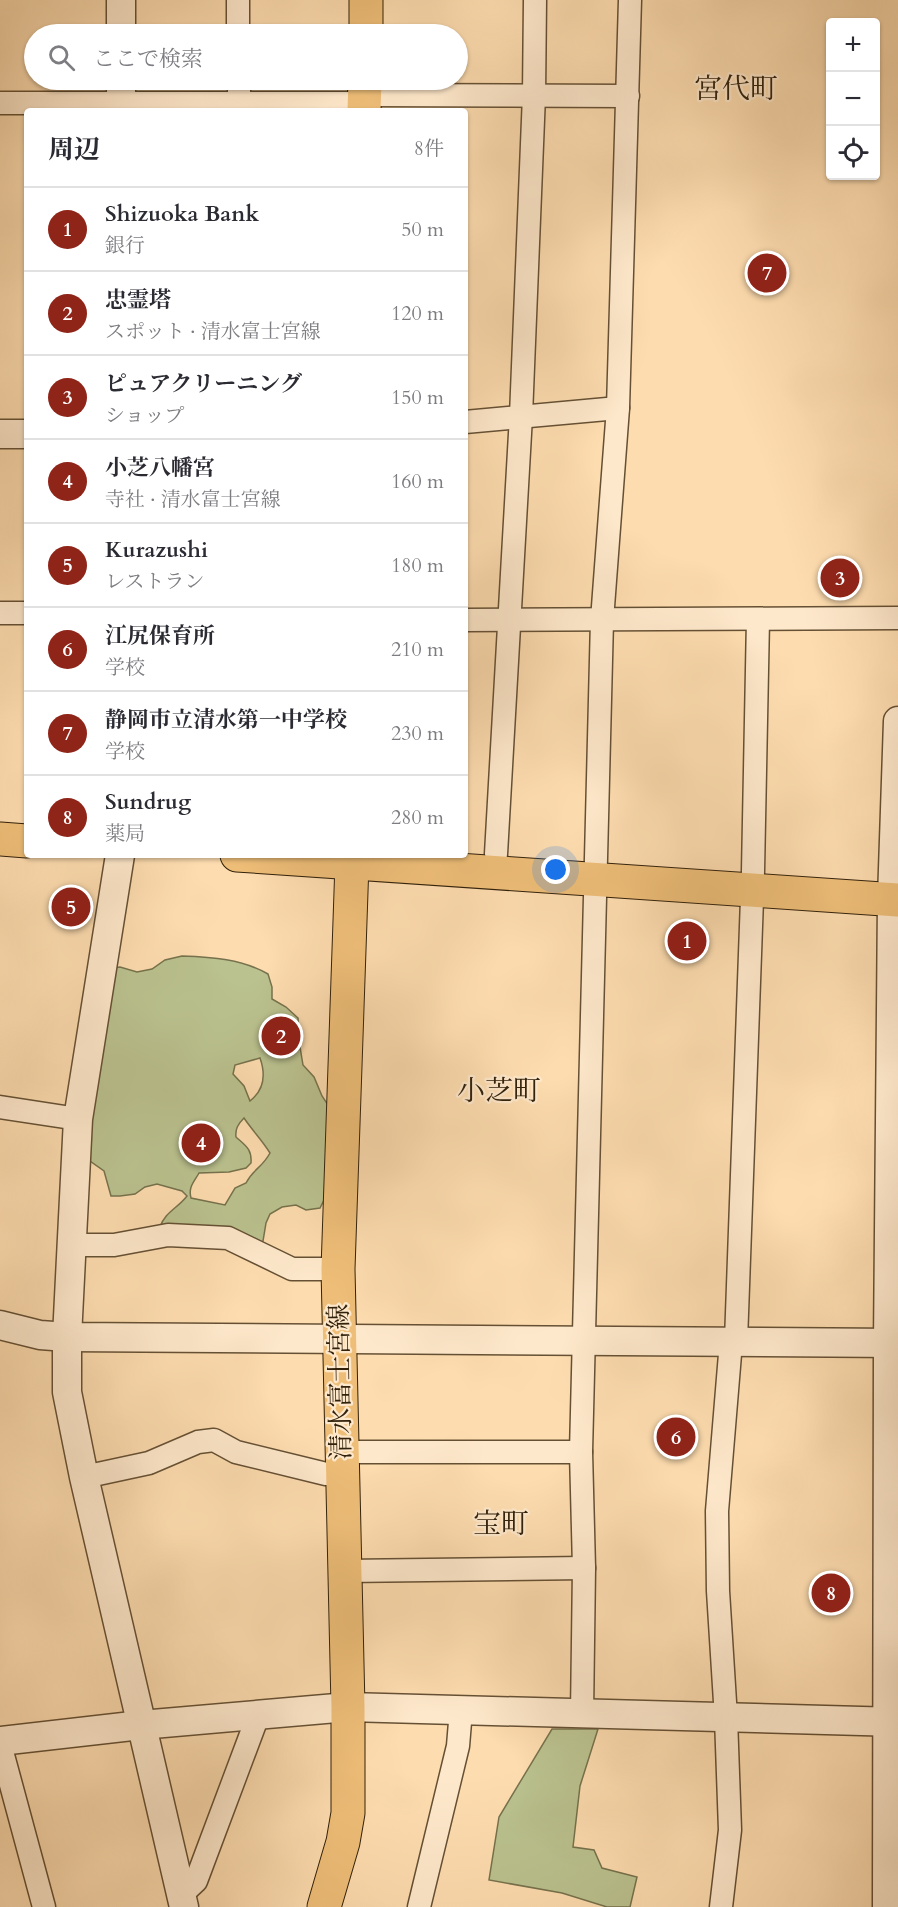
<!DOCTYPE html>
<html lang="ja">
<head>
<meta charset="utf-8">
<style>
  body { margin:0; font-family:Cardo,"Noto Serif JP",serif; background:#f2f2f3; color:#2b2b33 }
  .controls { position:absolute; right:18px; top:18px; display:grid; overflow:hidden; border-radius:6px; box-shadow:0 2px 4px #0004 }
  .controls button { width:54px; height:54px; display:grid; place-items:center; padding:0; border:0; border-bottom:2px solid #e1e1e2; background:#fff; color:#2b2b33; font:30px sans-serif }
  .you { position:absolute; left:556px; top:870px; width:21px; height:21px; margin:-15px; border:4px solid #fff; border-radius:50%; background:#1a73e8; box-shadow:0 0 0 9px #1a73e833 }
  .badge { display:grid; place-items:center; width:39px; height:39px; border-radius:50%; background:#8f2418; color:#fff; font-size:20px; font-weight:700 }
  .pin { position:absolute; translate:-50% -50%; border:3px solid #fff; box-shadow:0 2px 6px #0006 }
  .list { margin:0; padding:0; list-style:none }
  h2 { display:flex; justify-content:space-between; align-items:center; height:78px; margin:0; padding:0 24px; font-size:26px }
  h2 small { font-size:20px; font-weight:400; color:#7c7c81 }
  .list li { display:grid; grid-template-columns:39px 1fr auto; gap:18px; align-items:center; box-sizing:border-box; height:84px; padding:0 24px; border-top:2px solid #e1e1e2 }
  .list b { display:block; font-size:22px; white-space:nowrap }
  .list p { margin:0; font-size:20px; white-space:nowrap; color:#7c7c81 }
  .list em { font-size:20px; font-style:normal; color:#7c7c81 }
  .icon { flex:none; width:33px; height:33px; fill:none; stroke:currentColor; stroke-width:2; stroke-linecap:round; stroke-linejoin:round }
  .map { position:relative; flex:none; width:898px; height:1907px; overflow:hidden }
  .search { position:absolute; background:#fff; box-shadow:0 2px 4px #0004; left:24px; top:24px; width:444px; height:66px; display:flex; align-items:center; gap:15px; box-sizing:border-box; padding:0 21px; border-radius:33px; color:#7c7c81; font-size:22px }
  .panel { position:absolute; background:#fff; box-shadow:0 2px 4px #0004; left:24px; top:108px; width:444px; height:750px; border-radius:6px }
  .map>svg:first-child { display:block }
  .green { fill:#bac28f; stroke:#76724d; stroke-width:1.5; fill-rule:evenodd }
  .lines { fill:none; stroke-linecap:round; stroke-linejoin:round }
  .minor-casing { stroke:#655034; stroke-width:25 }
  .tertiary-casing { stroke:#655034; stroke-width:31 }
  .primary-casing { stroke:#32210b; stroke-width:35 }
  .trunk-casing { stroke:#32210b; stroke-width:35 }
  .minor { stroke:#fee8cb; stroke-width:22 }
  .tertiary { stroke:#fee8cb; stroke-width:28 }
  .primary { stroke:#eebe78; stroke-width:33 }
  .trunk { stroke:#eebe78; stroke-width:33 }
  .labels { text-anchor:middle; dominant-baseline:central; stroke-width:4.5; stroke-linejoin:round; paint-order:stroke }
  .street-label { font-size:26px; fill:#32210b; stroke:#fee8cb }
  .quarter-label { font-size:28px; fill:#32210b; stroke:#fee8cb }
</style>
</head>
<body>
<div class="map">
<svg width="898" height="1907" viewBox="0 0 898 1907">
  <rect width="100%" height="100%" fill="#fddcaf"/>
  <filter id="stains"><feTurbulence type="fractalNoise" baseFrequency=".00333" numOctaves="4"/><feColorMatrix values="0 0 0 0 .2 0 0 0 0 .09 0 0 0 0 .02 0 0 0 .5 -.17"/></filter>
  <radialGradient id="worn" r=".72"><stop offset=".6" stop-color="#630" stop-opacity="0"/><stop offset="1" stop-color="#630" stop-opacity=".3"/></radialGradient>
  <g class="green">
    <path d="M182,956C212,957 242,959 268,974L272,987V999L286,1007L298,1018L300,1047L303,1065L314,1077L322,1096L332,1111L326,1196L320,1208L306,1210L296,1205L282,1207L270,1214L266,1223L263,1241L259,1247L160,1227C165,1212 178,1208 187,1196L182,1191L157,1184L145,1187L135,1194L120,1196H111L104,1171L90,1161L78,1075L105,969L120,967L137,972L152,969L165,960ZM260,1058C266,1075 264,1090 250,1101L244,1086L233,1074L235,1065ZM244,1118C252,1130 262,1140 270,1153C262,1168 253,1169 246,1183L235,1188L225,1205L191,1198C188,1187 194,1182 199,1173L229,1172L246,1168L251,1163C252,1149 246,1146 236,1137C235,1129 238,1124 244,1118Z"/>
    <polygon points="552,1729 598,1729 580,1786 573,1847 594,1850 602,1868 637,1877 630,1907 607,1907 562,1893 489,1880 499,1817"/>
  </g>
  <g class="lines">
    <defs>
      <g id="minor">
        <polyline points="238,0 238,34"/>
        <polyline points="239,80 239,111"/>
        <polyline points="364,95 628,96"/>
        <polyline points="0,103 364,103"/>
        <polyline points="465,422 618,408"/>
        <polyline points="0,613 27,613"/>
        <polyline points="465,620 898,618"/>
        <polyline points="496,854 521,416 534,95 535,0"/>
        <polyline points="0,1107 78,1119"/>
        <polyline points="72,1245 114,1245 168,1235 228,1238 292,1269 338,1269"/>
        <polyline points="736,1341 753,871 758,619"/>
        <polyline points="342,1452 581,1452"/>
        <polyline points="84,1477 149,1463 198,1442 214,1440 236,1452 326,1474 342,1474"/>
        <polyline points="345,1571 584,1568"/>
        <polyline points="582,1714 584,1568 581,1452 602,620 618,408 630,0"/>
        <polyline points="0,1744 44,1907"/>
        <polyline points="181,1895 196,1881 259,1713"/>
        <polyline points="419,1907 458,1746 461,1710"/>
        <polyline points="721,1907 730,1830 726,1718 718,1591 717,1511 731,1342"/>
      </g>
      <g id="tertiary">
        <polyline points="121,0 121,34"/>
        <polyline points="121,111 121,80"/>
        <polyline points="0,434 27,434"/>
        <polyline points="120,855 78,1119 67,1337 67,1392 84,1477 184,1907"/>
        <polyline points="0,1325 40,1335 67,1337 898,1343"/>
        <polyline points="0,1741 141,1725 348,1707 898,1722"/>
        <polyline points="887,1907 888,1343 892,899 898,721"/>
      </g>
      <g id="primary">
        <polyline points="366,34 366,0"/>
        <polyline points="364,111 365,80"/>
        <polyline points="324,1907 343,1842 348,1813 348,1707 338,1269 352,863 351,855"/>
      </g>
      <g id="trunk">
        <polyline points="0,839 27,841"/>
        <polyline points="237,855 898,900"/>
      </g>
    </defs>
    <use href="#minor" class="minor-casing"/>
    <use href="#tertiary" class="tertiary-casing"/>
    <use href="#primary" class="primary-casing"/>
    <use href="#trunk" class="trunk-casing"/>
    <use href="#minor" class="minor"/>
    <use href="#tertiary" class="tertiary"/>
    <use href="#primary" class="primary"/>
    <use href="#trunk" class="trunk"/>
  </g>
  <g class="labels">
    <g class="street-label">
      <text transform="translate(340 1382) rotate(-91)">清水富士宮線</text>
    </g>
    <g class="quarter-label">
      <text x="736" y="89">宮代町</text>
      <text x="499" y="1091">小芝町</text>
      <text x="501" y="1524">宝町</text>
    </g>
  </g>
  <rect width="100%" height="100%" filter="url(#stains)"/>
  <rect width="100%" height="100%" fill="url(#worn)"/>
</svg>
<div class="controls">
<button>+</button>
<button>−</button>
<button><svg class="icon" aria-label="locate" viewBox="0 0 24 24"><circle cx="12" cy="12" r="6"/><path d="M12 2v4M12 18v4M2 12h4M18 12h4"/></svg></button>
</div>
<div class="you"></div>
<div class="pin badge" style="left:687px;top:941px">1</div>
<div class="pin badge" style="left:281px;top:1036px">2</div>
<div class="pin badge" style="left:840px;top:578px">3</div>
<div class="pin badge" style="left:201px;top:1143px">4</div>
<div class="pin badge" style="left:71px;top:907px">5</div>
<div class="pin badge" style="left:676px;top:1437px">6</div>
<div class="pin badge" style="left:767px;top:273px">7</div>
<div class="pin badge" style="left:831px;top:1593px">8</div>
<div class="search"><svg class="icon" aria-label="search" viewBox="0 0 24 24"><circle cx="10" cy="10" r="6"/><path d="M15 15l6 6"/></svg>ここで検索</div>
<section class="panel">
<h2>周辺<small>8件</small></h2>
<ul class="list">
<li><span class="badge">1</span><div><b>Shizuoka Bank</b><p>銀行</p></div><em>50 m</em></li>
<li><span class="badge">2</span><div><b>忠霊塔</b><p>スポット · 清水富士宮線</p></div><em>120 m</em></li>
<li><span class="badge">3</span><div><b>ピュアクリーニング</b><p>ショップ</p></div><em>150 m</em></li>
<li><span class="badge">4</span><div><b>小芝八幡宮</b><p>寺社 · 清水富士宮線</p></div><em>160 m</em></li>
<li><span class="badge">5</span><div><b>Kurazushi</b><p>レストラン</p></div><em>180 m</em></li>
<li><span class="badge">6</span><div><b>江尻保育所</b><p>学校</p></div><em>210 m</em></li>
<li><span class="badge">7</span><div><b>静岡市立清水第一中学校</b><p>学校</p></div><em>230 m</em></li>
<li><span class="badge">8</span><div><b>Sundrug</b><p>薬局</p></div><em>280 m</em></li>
</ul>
</section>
</div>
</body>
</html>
